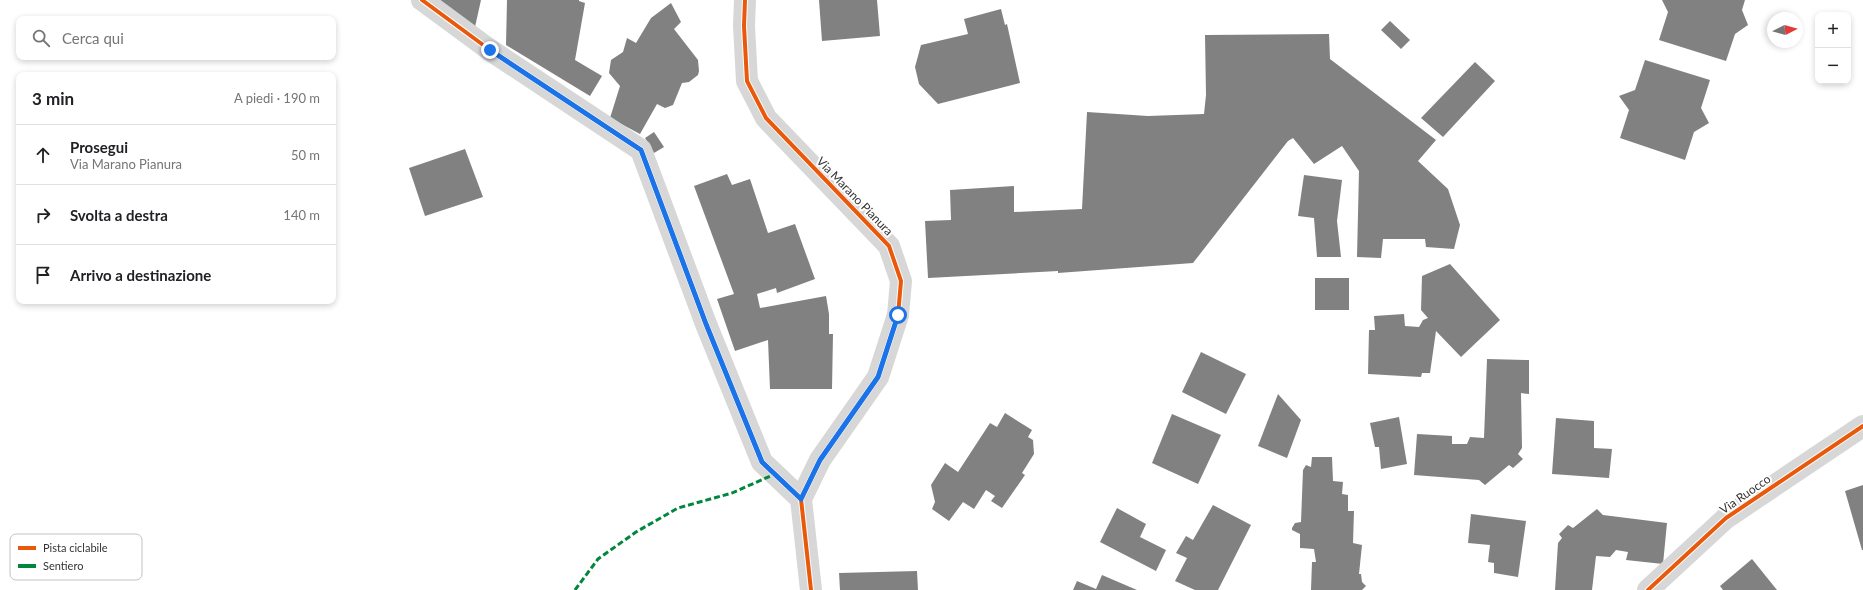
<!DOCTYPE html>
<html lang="it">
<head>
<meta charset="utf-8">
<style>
  body { margin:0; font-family:Lato,sans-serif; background:#f2f2f2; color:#202124 }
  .controls { position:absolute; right:12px; top:12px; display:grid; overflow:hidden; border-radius:8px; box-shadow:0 2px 6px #0003 }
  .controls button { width:36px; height:36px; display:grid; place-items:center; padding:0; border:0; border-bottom:1px solid #e0e0e0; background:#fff; color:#202124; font:20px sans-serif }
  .compass { position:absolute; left:1767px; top:12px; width:36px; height:36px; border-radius:50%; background:#fff; box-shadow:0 2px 6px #0003; rotate:84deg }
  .stop { position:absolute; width:12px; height:12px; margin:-9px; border:3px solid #1a73e8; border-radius:50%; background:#fff }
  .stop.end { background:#1a73e8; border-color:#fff; box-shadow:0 1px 4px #0008 }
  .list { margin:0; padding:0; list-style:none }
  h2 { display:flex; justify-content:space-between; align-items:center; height:52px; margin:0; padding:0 16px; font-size:17px }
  h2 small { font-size:13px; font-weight:400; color:#757577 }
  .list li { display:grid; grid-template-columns:26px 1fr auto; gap:12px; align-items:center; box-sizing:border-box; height:60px; padding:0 16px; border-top:1px solid #e0e0e0 }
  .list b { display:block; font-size:15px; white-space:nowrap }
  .list p { margin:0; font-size:13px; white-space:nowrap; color:#757577 }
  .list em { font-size:13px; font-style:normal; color:#757577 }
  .icon { flex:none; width:22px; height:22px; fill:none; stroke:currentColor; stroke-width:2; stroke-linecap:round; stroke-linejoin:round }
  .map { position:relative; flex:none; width:1863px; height:590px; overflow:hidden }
  .search { position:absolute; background:#fff; box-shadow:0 2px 6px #0003; left:16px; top:16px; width:320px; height:44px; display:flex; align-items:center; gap:10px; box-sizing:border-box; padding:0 14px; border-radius:8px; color:#757577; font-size:15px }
  .panel { position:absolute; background:#fff; box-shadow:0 2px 6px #0003; left:16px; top:72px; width:320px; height:232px; border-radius:8px }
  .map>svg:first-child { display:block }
  .building { fill:#818181 }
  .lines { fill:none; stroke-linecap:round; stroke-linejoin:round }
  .minor { stroke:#d7d7d7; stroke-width:22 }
  .quiet { stroke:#00873e; stroke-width:3; stroke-dasharray:6 3; stroke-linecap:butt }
  .cycleway-casing { stroke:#fff; stroke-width:6 }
  .cycleway { stroke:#e8590c; stroke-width:4 }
  .route { stroke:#1a73e8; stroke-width:5 }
  .labels { text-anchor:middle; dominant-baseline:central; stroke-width:4; stroke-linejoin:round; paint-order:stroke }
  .street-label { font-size:12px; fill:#333; stroke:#fff }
  .key { fill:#fff; stroke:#c2c2c2; stroke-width:1 }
  .key-label { font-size:11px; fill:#333 }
</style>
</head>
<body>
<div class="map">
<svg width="1863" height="590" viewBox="0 0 1863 590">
  <rect width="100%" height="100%" fill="#fff"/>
  <g class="building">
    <polygon points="428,0 481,0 475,27"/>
    <polygon points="507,0 579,0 579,1 585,3 575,60 602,76 590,96 506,45"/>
    <polygon points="819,0 877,0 880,36 822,41"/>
    <polygon points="1662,0 1745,0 1742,10 1748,25 1735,34 1726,61 1659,40 1668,12"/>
    <polygon points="671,3 681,22 674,29 698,60 699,71 698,75 689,82 682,83 673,105 665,108 657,104 640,134 610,118 620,86 609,73 611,60 623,52 627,38 636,43 651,18"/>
    <polygon points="1001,9 1005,25 1007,24 1020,83 938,104 919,84 915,67 921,45 968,34 964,19"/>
    <polygon points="1390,21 1410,40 1401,49 1381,30"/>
    <polygon points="1329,34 1330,59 1436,140 1418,161 1448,189 1460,225 1454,249 1426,247 1425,239 1383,239 1381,258 1357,257 1359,171 1342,146 1314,164 1293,138 1288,141 1193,263 1058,273 1058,271 928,278 925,221 951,220 950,190 1014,186 1014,212 1082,209 1087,112 1148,116 1204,114 1206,95 1205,35"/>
    <polygon points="1645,60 1710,80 1701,108 1709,123 1694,132 1685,160 1620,138 1629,110 1619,96 1635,90"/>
    <polygon points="1475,62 1495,81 1443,137 1421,118"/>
    <polygon points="654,132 664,147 654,153 645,138"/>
    <polygon points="465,149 483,197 425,216 409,168"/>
    <polygon points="727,174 732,185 750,179 768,233 795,224 815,279 777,293 776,288 757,294 760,308 826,296 829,314 829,334 833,334 832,389 770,389 768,340 735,351 717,299 734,294 694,186"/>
    <polygon points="1304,175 1342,180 1337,221 1341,257 1317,257 1314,218 1298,216"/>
    <polygon points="1450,264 1500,320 1461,357 1436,331 1430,373 1422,373 1421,377 1368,374 1369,330 1375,330 1374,316 1404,314 1405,326 1419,327 1423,320 1428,318 1421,310 1422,276"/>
    <rect x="1315" y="278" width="34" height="32"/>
    <polygon points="1201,352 1246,374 1226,414 1182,392"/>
    <polygon points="1487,359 1529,360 1529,394 1521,393 1522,448 1518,454 1523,459 1513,468 1509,465 1485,485 1479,480 1414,475 1417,434 1452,436 1452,444 1467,444 1470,437 1484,438"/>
    <polygon points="1278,394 1301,420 1287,458 1258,446"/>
    <polygon points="1005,413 1032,430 1028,437 1033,440 1034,454 1022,473 1025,475 1002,508 991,501 995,496 986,490 974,509 963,502 949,521 932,509 935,502 931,485 945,463 958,472 990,423 997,427"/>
    <polygon points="1172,414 1221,435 1198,484 1152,463"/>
    <polygon points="1399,417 1407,464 1381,469 1379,447 1375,447 1370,423"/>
    <polygon points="1556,418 1594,421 1594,448 1612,449 1609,478 1552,474"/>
    <polygon points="1312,457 1332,457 1333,481 1343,482 1342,494 1348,495 1348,511 1354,511 1353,543 1362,545 1359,574 1361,574 1362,582 1366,586 1362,590 1311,590 1312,562 1316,562 1314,549 1300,548 1300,534 1292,530 1292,528 1295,523 1301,522 1303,470 1306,465 1311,467"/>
    <polygon points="1863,485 1863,550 1862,550 1845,491"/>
    <polygon points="1213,505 1251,525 1218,590 1195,590 1175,581 1187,558 1176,553 1186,536 1193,540"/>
    <polygon points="1117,508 1146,524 1140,537 1166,550 1156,571 1100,542"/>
    <polygon points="1597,509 1603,515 1667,523 1663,564 1626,560 1628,552 1616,550 1610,557 1596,556 1592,590 1555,590 1558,543 1562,538 1559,534 1568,525 1573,528"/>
    <polygon points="1471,514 1526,521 1518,577 1494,573 1494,563 1488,562 1490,545 1468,543"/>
    <polygon points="1752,559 1777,590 1723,590 1720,586"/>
    <polygon points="917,571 918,590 840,590 839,573"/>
    <polygon points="1102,575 1137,590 1073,590 1077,581 1096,589"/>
  </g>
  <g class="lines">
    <g class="minor">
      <polyline points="422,0 490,50 641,150 706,324 762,462 801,499"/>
      <polyline points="745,0 744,26 747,81 766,118 889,246 901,281 898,315 878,377 820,460 801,499 811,590"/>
      <polyline points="1648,590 1726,518 1863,426"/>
    </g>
    <polyline class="quiet" points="575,590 598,559 636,532 678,508 732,493 775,474"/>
    <defs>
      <g id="cycleway">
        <polyline points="422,0 490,50 641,150 706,324 762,462 801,499"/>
        <polyline points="745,0 744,26 747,81 766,118 889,246 901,281 898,315 878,377 820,460 801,499 811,590"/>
        <polyline points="1648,590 1726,518 1863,426"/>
      </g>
    </defs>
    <use href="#cycleway" class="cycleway-casing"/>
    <use href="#cycleway" class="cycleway"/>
  </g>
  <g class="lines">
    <polyline class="route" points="490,50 641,150 706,324 762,462 801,499 820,460 878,377 898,315"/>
  </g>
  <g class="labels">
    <g class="street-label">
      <text transform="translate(855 196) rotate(46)">Via Marano Pianura</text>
      <text transform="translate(1745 494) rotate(-35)">Via Ruocco</text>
    </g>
  </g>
  <rect x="10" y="534" width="132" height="46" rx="6" class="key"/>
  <rect x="18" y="546" width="18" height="4" fill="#e8590c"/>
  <rect x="18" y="564" width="18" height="4" fill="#00873e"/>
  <g class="key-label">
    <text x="43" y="552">Pista ciclabile</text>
    <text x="43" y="570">Sentiero</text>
  </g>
</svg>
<div class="controls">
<button>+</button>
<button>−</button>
</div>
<svg class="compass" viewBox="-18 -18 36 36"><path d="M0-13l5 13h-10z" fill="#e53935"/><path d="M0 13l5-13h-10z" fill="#757577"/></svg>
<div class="stop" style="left:898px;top:315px"></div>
<div class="stop end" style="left:490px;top:50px"></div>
<div class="search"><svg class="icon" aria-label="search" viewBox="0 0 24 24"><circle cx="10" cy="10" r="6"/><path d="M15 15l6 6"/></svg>Cerca qui</div>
<section class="panel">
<h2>3 min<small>A piedi · 190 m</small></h2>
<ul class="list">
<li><svg class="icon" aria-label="ahead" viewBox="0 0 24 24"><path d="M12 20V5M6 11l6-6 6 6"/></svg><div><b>Prosegui</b><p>Via Marano Pianura</p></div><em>50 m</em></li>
<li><svg class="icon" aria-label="right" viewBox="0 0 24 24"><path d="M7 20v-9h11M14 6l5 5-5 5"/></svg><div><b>Svolta a destra</b></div><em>140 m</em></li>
<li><svg class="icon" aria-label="arrive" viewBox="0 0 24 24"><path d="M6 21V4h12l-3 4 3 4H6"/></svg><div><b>Arrivo a destinazione</b></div></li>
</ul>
</section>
</div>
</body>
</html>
